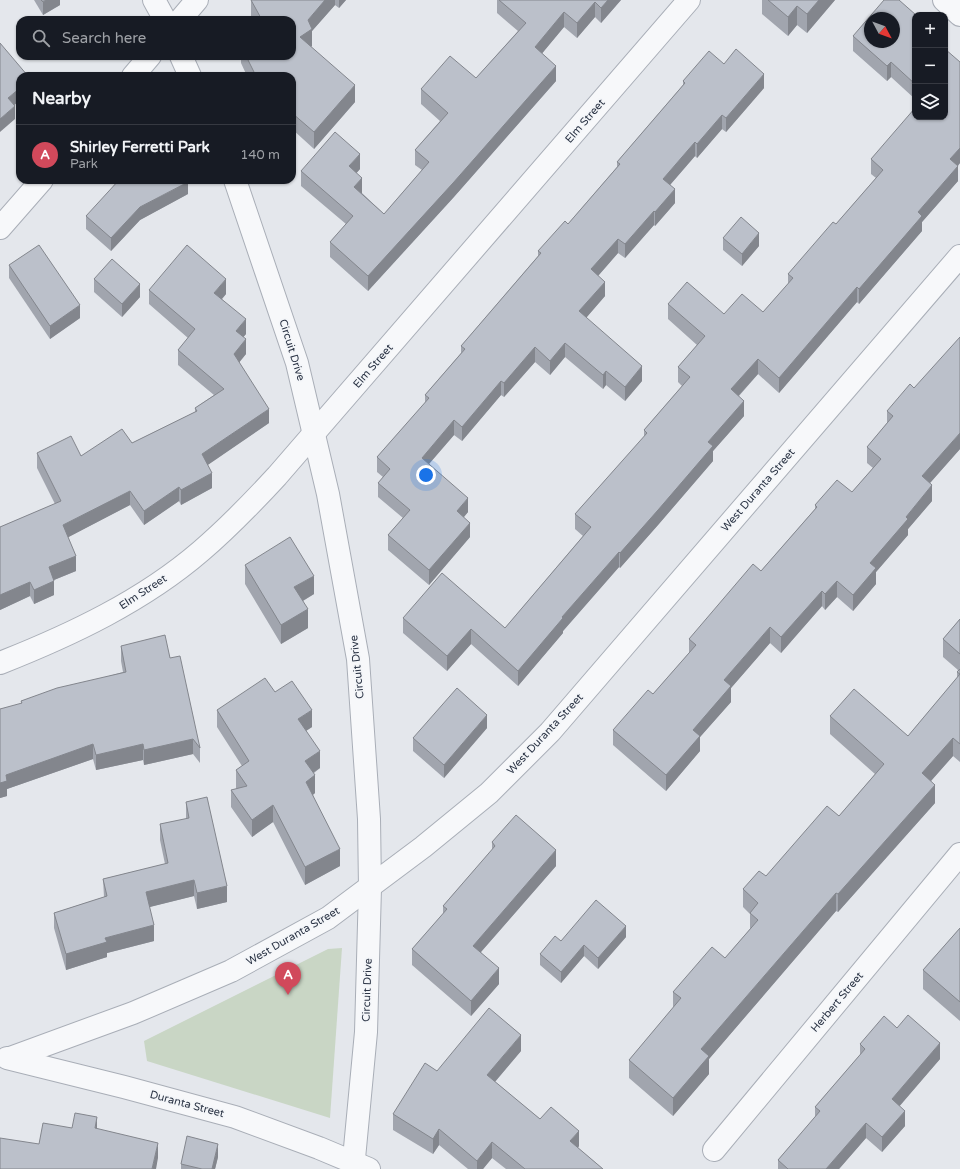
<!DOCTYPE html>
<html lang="en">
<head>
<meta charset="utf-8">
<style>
  body { margin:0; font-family:"Varela Round",sans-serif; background:#242831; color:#f1f3f6 }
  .controls { position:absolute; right:12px; top:12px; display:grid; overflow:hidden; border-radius:8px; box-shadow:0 1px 3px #0004 }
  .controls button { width:36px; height:36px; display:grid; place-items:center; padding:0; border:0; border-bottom:1px solid #363941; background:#171b24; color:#f1f3f6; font:20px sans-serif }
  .compass { position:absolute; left:864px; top:12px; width:36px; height:36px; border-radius:50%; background:#171b24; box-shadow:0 1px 3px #0004; rotate:131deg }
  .you { position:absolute; left:426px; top:475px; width:14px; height:14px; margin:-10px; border:3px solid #fff; border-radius:50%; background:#1a73e8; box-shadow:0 0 0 6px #1a73e833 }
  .badge { display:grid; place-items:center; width:26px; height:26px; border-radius:50%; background:#d1495b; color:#fff; font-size:13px; font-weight:700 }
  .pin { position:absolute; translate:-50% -33px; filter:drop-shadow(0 1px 2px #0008) }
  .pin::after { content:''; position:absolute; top:21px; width:14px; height:12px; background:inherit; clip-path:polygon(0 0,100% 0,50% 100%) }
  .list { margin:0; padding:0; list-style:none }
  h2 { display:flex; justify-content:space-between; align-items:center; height:52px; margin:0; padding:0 16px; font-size:17px }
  h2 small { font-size:13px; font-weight:400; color:#9ea1a6 }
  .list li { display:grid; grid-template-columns:26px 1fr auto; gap:12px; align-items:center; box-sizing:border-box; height:60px; padding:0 16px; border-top:1px solid #363941 }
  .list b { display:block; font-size:15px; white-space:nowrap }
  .list p { margin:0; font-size:13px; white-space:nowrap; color:#9ea1a6 }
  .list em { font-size:13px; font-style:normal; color:#9ea1a6 }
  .icon { flex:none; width:22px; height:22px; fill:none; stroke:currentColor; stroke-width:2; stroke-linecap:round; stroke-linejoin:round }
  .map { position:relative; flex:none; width:960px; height:1169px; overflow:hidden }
  .search { position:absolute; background:#171b24; box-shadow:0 1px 3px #0004; left:16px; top:16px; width:280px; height:44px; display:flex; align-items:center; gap:10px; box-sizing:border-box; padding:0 14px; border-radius:12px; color:#9ea1a6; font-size:15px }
  .panel { position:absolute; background:#171b24; box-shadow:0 1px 3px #0004; left:16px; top:72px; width:280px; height:112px; border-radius:12px }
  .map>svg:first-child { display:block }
  .green { fill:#c9d6c5 }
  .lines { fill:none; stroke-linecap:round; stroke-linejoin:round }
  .minor-casing { stroke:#a9aeb7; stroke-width:24 }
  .tertiary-casing { stroke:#a9aeb7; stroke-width:24 }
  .minor { stroke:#f7f8fa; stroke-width:22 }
  .tertiary { stroke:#f7f8fa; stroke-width:22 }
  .wall { fill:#a1a5ae }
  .shaded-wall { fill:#83868d }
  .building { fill:#bbc0ca; stroke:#83868d; fill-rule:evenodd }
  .labels { text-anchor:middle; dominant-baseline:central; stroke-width:3.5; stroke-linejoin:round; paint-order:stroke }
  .street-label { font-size:11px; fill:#2b3445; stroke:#f4f6f9 }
</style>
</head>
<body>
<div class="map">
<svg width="960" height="1169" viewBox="0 0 960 1169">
  <rect width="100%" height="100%" fill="#e4e7ec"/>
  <polygon class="green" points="342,948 330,1118 147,1061 144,1041 328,949"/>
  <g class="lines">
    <defs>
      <g id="minor">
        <polyline points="154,0 165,20"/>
        <polyline points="180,20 197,0"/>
        <polyline points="181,56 190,76"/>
        <polyline points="133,76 150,56"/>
        <polyline points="235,180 297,363 328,494 358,659 369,819 370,888 366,1032 353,1169"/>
        <polyline points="0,228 42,180"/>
        <path d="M0,663C71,635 143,601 201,551C228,528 253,502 277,476L689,0"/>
        <polyline points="7,1058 124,1087 235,1117 319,1148 369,1169"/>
        <polyline points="10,1058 133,1013 231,971 328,918 423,847 489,793 550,732 960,256"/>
        <polyline points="714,1150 960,854"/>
      </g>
      <polyline id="tertiary" points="944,0 960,15"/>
    </defs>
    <use href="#minor" class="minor-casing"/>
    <use href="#tertiary" class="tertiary-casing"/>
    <use href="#minor" class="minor"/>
    <use href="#tertiary" class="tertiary"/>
  </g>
  <g class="wall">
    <polygon points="34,0 60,0 60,5 43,15"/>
    <polygon points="251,0 346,0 339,8 335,5 312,31 312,46 311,47 355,102 314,149 292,129 292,76 247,76 241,63 241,56 292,56 292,20 253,20 251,16"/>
    <polygon points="497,0 621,0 601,23 595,17 577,38 564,27 542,53 556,81 453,198 368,291 330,257 330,242 346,224 301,186 301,171 360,169 356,173 362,193 384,214 422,170 415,165 415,150 440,121 421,104 421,89 476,78 518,31 497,13"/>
    <polygon points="762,0 835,0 807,33 797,25 788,36 762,14"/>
    <polygon points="915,15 915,99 891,77 887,81 853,51 853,36"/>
    <polygon points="960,62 960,163 958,166 958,181 922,222 922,231 859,304 857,302 779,393 758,374 739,396 744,416 713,451 713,461 658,525 620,568 619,567 563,631 563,633 518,686 471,644 447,671 403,633 403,618 505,628 583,536 575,529 575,514 644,437 644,430 682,386 678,382 678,367 697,345 668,319 668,304 724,314 763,312 788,284 788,274 836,224 876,178 871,174 871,159"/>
    <polygon points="724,64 764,88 726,132 722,129 697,158 695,156 670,185 675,203 655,226 654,225 625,258 618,253 598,276 605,296 586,318 642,381 625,401 606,385 603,389 565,357 550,375 535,362 504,397 501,395 462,441 454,435 429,464 468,512 464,517 470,537 429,585 388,550 388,535 403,518 378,497 378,483 383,477 377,472 377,457 425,403 425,395 461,353 461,346 538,256 538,251 568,224 617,167 617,162 683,85 683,81"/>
    <polygon points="188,194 140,220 111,251 86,229 86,216"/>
    <polygon points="723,238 759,246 742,266 723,250"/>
    <polygon points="9,265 80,318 50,339 9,278"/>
    <polygon points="94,279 140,297 122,317 94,292"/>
    <polygon points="149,290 226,294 222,299 246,334 243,337 246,354 239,362 269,423 207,465 212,488 181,505 179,501 144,525 130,505 68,537 76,571 54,580 54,595 34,604 30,596 0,610 0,527 55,504 37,468 37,453 81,456 132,443 195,412 195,408 214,395 178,365 178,350 188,338 149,304"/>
    <polygon points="887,411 960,449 930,483 932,501 908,529 908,535 876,572 876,584 853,611 837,597 825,610 822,606 781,653 770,643 731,688 731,702 700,737 700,751 666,791 613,745 613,730 653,694 689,653 689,639 761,571 815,509 815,505 852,492 873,468 867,463 867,447 887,423"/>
    <polygon points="245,565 314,594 303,601 308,628 281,644 245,584"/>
    <polygon points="960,619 960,762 953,756 931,781 935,803 838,912 836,911 709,1059 709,1074 673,1116 629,1078 629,1060 673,1008 673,992 725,958 750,929 750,914 743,907 743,889 766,876 839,816 875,774 830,734 830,716 908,736 957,678 957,672 958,670 943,657 943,639"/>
    <polygon points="121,646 170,658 200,748 200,763 193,754 144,765 143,760 96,770 93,759 7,789 7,796 0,798 0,709 21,704 21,701 123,672 121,661"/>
    <polygon points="275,692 312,727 306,731 320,768 314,773 315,793 313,795 340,866 305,885 273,822 252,837 231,807 231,790 237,789 236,788 236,770 242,766 217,727 217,710"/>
    <polygon points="487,728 444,778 413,751 413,738"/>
    <polygon points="186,802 227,902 197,909 194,896 149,907 154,941 107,953 107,957 66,970 54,928 54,913 104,897 103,879 165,864 160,840 160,824 186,819"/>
    <polygon points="492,842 556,866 481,952 499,984 471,1016 412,965 412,949 443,914 443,906 492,850"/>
    <polygon points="960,928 960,1021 923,989 923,970"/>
    <polygon points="626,937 598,969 584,956 561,983 540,965 540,954 561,941"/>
    <polygon points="897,1028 940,1059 899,1106 905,1126 882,1152 866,1138 839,1169 778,1169 778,1160 815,1117 815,1107 860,1055 860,1044"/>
    <polygon points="521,1051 495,1082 540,1119 579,1146 578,1148 603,1169 506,1169 492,1158 483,1169 468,1169 439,1145 433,1154 393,1130 393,1114 437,1071"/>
    <polygon points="218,1157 215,1169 181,1169 181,1164"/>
  </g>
  <g class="shaded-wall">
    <polygon points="46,0 60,0 60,5 43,15 43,2"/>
    <polygon points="325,0 335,0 335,5 312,31 312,46 300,53 300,37 308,20"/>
    <polygon points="339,0 346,0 339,8"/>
    <polygon points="608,0 621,0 601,23 601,8"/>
    <polygon points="819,0 835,0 807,33 807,14"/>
    <polygon points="595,2 595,17 577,38 577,23"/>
    <polygon points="797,6 797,25 788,36 788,17"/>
    <polygon points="564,12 564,27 535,62 535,47"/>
    <polygon points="891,62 891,77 887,81 887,66"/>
    <polygon points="556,66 556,81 453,198 368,291 368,276"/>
    <polygon points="764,74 764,88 726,132 726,118"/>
    <polygon points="355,85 355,102 314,149 314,132"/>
    <polygon points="20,88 20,100 8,111 8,98"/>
    <polygon points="15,106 15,119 0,132 0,119"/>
    <polygon points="722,115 722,129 697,158 697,144"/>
    <polygon points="695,142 695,156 663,193 663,179"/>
    <polygon points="960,148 960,163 950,174 950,159"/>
    <polygon points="360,154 360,169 349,182 349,166"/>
    <polygon points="958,166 958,181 922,222 922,231 859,304 859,289 918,212"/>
    <polygon points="362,178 362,193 354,202 354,187"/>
    <polygon points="188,182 188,194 140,220 111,251 111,238 140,207"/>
    <polygon points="675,189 675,203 655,226 655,212"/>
    <polygon points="654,211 654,225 625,258 625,244"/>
    <polygon points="759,233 759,246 742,266 742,254"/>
    <polygon points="618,239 618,253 591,284 591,269"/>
    <polygon points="226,279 226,294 214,308 214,293"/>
    <polygon points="605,282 605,296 579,326 579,311"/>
    <polygon points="140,284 140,297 122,317 122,304"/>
    <polygon points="857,287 857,302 779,393 779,378"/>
    <polygon points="80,305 80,318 50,339 50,326"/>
    <polygon points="246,319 246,334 236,346 236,331"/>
    <polygon points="246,339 246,354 234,369 234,354"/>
    <polygon points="565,343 565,357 550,375 550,361"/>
    <polygon points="535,347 535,362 504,397 504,383"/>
    <polygon points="758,359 758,374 731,404 731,389"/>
    <polygon points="642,366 642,381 625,401 625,387"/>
    <polygon points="606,371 606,385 603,389 603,375"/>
    <polygon points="501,381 501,395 462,441 462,427"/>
    <polygon points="744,401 744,416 713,451 713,461 658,525 620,568 620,553 708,442"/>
    <polygon points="269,409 269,423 202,469 202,454"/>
    <polygon points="454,420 454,435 422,472 422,458"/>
    <polygon points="960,433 960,449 922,492 922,476"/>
    <polygon points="212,473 212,488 181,505 181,490"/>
    <polygon points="932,485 932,501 908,529 908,535 876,572 876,584 853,611 853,595 870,563 906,517"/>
    <polygon points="179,487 179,501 144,525 144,511"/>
    <polygon points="130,491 130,505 63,540 63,525"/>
    <polygon points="468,498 468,512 457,525 457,511"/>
    <polygon points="470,523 470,537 429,585 429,570"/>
    <polygon points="619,552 619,567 563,631 563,633 518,686 518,671 562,617"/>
    <polygon points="76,556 76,571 49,582 49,567"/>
    <polygon points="314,576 314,594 294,606 294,587"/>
    <polygon points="54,581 54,595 34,604 34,590"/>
    <polygon points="837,581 837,597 825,610 825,594"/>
    <polygon points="30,582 30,596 0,610 0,595"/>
    <polygon points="822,591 822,606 781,653 781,637"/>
    <polygon points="308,609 308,628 281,644 281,625"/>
    <polygon points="770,627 770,643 731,688 731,702 700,737 700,751 666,791 666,775 724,680"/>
    <polygon points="471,629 471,644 447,671 447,656"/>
    <polygon points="312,710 312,727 298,736 298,719"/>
    <polygon points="487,715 487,728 444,778 444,765"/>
    <polygon points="953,738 953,756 922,791 922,773"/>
    <polygon points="193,739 193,754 144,765 144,750"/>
    <polygon points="93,744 93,759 7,789 7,796 0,798 0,783 6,775"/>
    <polygon points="143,744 143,760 96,770 96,755"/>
    <polygon points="320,751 320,768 305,778 305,761"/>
    <polygon points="315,775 315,793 306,800 306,782"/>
    <polygon points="935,785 935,803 838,912 838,894"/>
    <polygon points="273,805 273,822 252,837 252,820"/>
    <polygon points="340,849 340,866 305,885 305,867"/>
    <polygon points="556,850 556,866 473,961 473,946"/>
    <polygon points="194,880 194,896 146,908 146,892"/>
    <polygon points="227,886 227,902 197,909 197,893"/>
    <polygon points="836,893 836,911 709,1059 709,1074 673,1116 673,1098 701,1049"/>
    <polygon points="154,925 154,941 107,953 107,957 66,970 66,954 105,938"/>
    <polygon points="626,926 626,937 598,969 598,958"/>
    <polygon points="584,945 584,956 561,983 561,972"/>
    <polygon points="499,968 499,984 471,1016 471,1001"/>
    <polygon points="521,1035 521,1051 487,1091 487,1075"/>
    <polygon points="940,1043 940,1059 892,1115 892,1099"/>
    <polygon points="905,1111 905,1126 882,1152 882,1137"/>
    <polygon points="97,1117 97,1132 95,1128"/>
    <polygon points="866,1123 866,1138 839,1169 826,1169"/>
    <polygon points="439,1129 439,1145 433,1154 433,1139"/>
    <polygon points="579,1131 579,1146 570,1157 570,1141"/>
    <polygon points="492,1142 492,1158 483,1169 477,1169 477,1161"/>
    <polygon points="158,1143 158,1158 156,1169 152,1169"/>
    <polygon points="218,1144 218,1157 215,1169 212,1169"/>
  </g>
  <g class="building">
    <polygon points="41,0 46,0 43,2"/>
    <polygon points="251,0 325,0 308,20 312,29 300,37 355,85 314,132 292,113 292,76 256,76 246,56 292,56 292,20 262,20"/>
    <polygon points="499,0 608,0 601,8 595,2 577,23 564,12 535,47 556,66 453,183 368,276 330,242 353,216 301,171 335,132 360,154 349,166 362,178 354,187 384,214 429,162 415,150 448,113 421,89 450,56 476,78 526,23"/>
    <polygon points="768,0 819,0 807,14 797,6 788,17"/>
    <path d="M884,0H899L916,15H915V84L891,62L887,66L853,36ZM870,18H894V42H870Z"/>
    <polygon points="0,43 28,76 20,76 20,88 8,98 15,106 0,119"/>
    <polygon points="736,49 764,74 726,118 722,115 697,144 695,142 663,179 675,189 655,212 654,211 625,244 618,239 591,269 605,282 579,311 642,366 625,387 606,371 603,375 565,343 550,361 535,347 504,383 501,381 462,427 454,420 422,458 468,498 457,511 470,523 429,570 388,535 410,510 378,483 390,469 377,457 429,398 425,395 465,349 461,346 541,253 538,251 565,221 568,224 620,164 617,162 685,83 683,81 709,51 724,64"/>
    <polygon points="945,49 960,62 960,148 950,159 958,166 918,212 922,216 859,289 857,287 779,378 758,359 731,389 744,401 708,442 713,446 658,510 620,553 619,552 562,617 563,618 518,671 471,629 447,656 403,618 442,573 505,628 591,527 575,514 647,433 644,430 690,377 678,367 705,336 668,304 687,282 724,314 742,294 763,312 793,278 788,274 833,222 836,224 883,170 871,159 915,108 915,117 945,117"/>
    <polygon points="119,180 187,180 188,182 140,207 111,238 86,216"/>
    <polygon points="741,217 759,233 742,254 723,238"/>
    <polygon points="39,245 80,305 50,326 9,265"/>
    <polygon points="187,245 226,279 214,293 246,319 236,331 246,339 234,354 269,409 202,454 212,473 181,490 179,487 144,511 130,491 63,525 76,556 49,567 54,581 34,590 30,582 0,595 0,527 61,501 37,453 71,436 81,456 122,429 132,443 197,411 195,408 224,389 178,350 195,329 149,290"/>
    <polygon points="112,259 140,284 122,304 94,279"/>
    <polygon points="960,337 960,433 922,476 932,485 906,517 908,519 870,563 876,568 853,595 837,581 825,594 822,591 781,637 770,627 724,680 731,686 693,730 700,736 666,775 613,730 648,690 653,694 696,645 689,639 753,564 761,571 817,507 815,505 837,480 852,492 881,459 867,447 893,416 887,411 910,384 914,388"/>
    <polygon points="290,537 314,576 294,587 308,609 281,625 245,565"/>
    <polygon points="960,619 960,654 943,639"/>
    <polygon points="165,635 170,658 180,656 200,748 193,739 144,750 143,744 96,755 93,744 6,775 7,781 0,783 0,709 22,703 21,701 57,688 126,672 121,646"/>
    <polygon points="960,669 960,744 953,738 922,773 935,785 838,894 836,893 701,1049 709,1056 673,1098 629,1060 681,998 673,992 712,947 725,958 758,920 750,913 758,903 743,889 759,871 766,876 827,806 839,816 884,764 830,716 854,689 908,736 960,674 957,672"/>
    <polygon points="265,678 275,692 292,681 312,710 298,719 320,751 305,761 315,775 306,782 340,849 305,867 273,805 252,820 231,790 247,786 236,770 249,761 217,710"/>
    <polygon points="457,688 487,715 444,765 413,738"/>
    <polygon points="207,797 227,886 197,893 194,880 146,892 154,925 105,938 107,942 66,954 54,913 107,896 103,879 168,863 160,824 189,818 186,802"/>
    <polygon points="516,815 556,850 473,946 499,968 471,1001 412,949 447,909 443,906 495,846 492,842"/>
    <polygon points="596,900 626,926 598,958 584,945 561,972 540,954 555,936 561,941"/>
    <polygon points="960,928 960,1002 923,970"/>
    <polygon points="489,1008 521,1035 487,1075 540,1119 551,1107 579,1131 570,1141 603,1169 525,1169 492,1142 477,1161 439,1129 433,1139 393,1114 425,1063 437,1071"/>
    <polygon points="908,1015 940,1043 892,1099 905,1111 882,1137 866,1123 826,1169 788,1169 778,1160 820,1111 815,1107 865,1049 860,1044 884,1016 897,1028"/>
    <polygon points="75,1113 97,1117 95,1128 158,1143 152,1169 0,1169 0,1138 39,1144 43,1123 72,1128"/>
    <polygon points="187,1136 218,1144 212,1169 202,1169 181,1164"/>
  </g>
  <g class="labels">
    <g class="street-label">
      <text transform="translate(585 121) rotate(-49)">Elm Street</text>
      <text transform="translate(292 350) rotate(73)">Circuit Drive</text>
      <text transform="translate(373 366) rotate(-49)">Elm Street</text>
      <text transform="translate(758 490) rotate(-49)">West Duranta Street</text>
      <text transform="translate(143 592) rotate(-33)">Elm Street</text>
      <text transform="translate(357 667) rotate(-96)">Circuit Drive</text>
      <text transform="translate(545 734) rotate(-47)">West Duranta Street</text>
      <text transform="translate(293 936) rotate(-30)">West Duranta Street</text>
      <text transform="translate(367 990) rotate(-88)">Circuit Drive</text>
      <text transform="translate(837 1002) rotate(-50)">Herbert Street</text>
      <text transform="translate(187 1104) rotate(15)">Duranta Street</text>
    </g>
  </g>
</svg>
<div class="controls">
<button>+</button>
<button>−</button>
<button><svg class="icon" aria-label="layers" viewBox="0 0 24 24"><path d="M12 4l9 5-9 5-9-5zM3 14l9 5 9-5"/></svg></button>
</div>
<svg class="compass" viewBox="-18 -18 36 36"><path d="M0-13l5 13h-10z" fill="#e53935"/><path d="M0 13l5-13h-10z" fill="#9ea1a6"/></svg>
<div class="you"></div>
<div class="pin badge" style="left:288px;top:995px">A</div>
<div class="search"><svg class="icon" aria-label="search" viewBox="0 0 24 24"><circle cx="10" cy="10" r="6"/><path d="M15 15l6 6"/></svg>Search here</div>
<section class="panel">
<h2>Nearby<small></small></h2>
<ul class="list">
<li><span class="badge">A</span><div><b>Shirley Ferretti Park</b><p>Park</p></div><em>140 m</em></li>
</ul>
</section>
</div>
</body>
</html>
